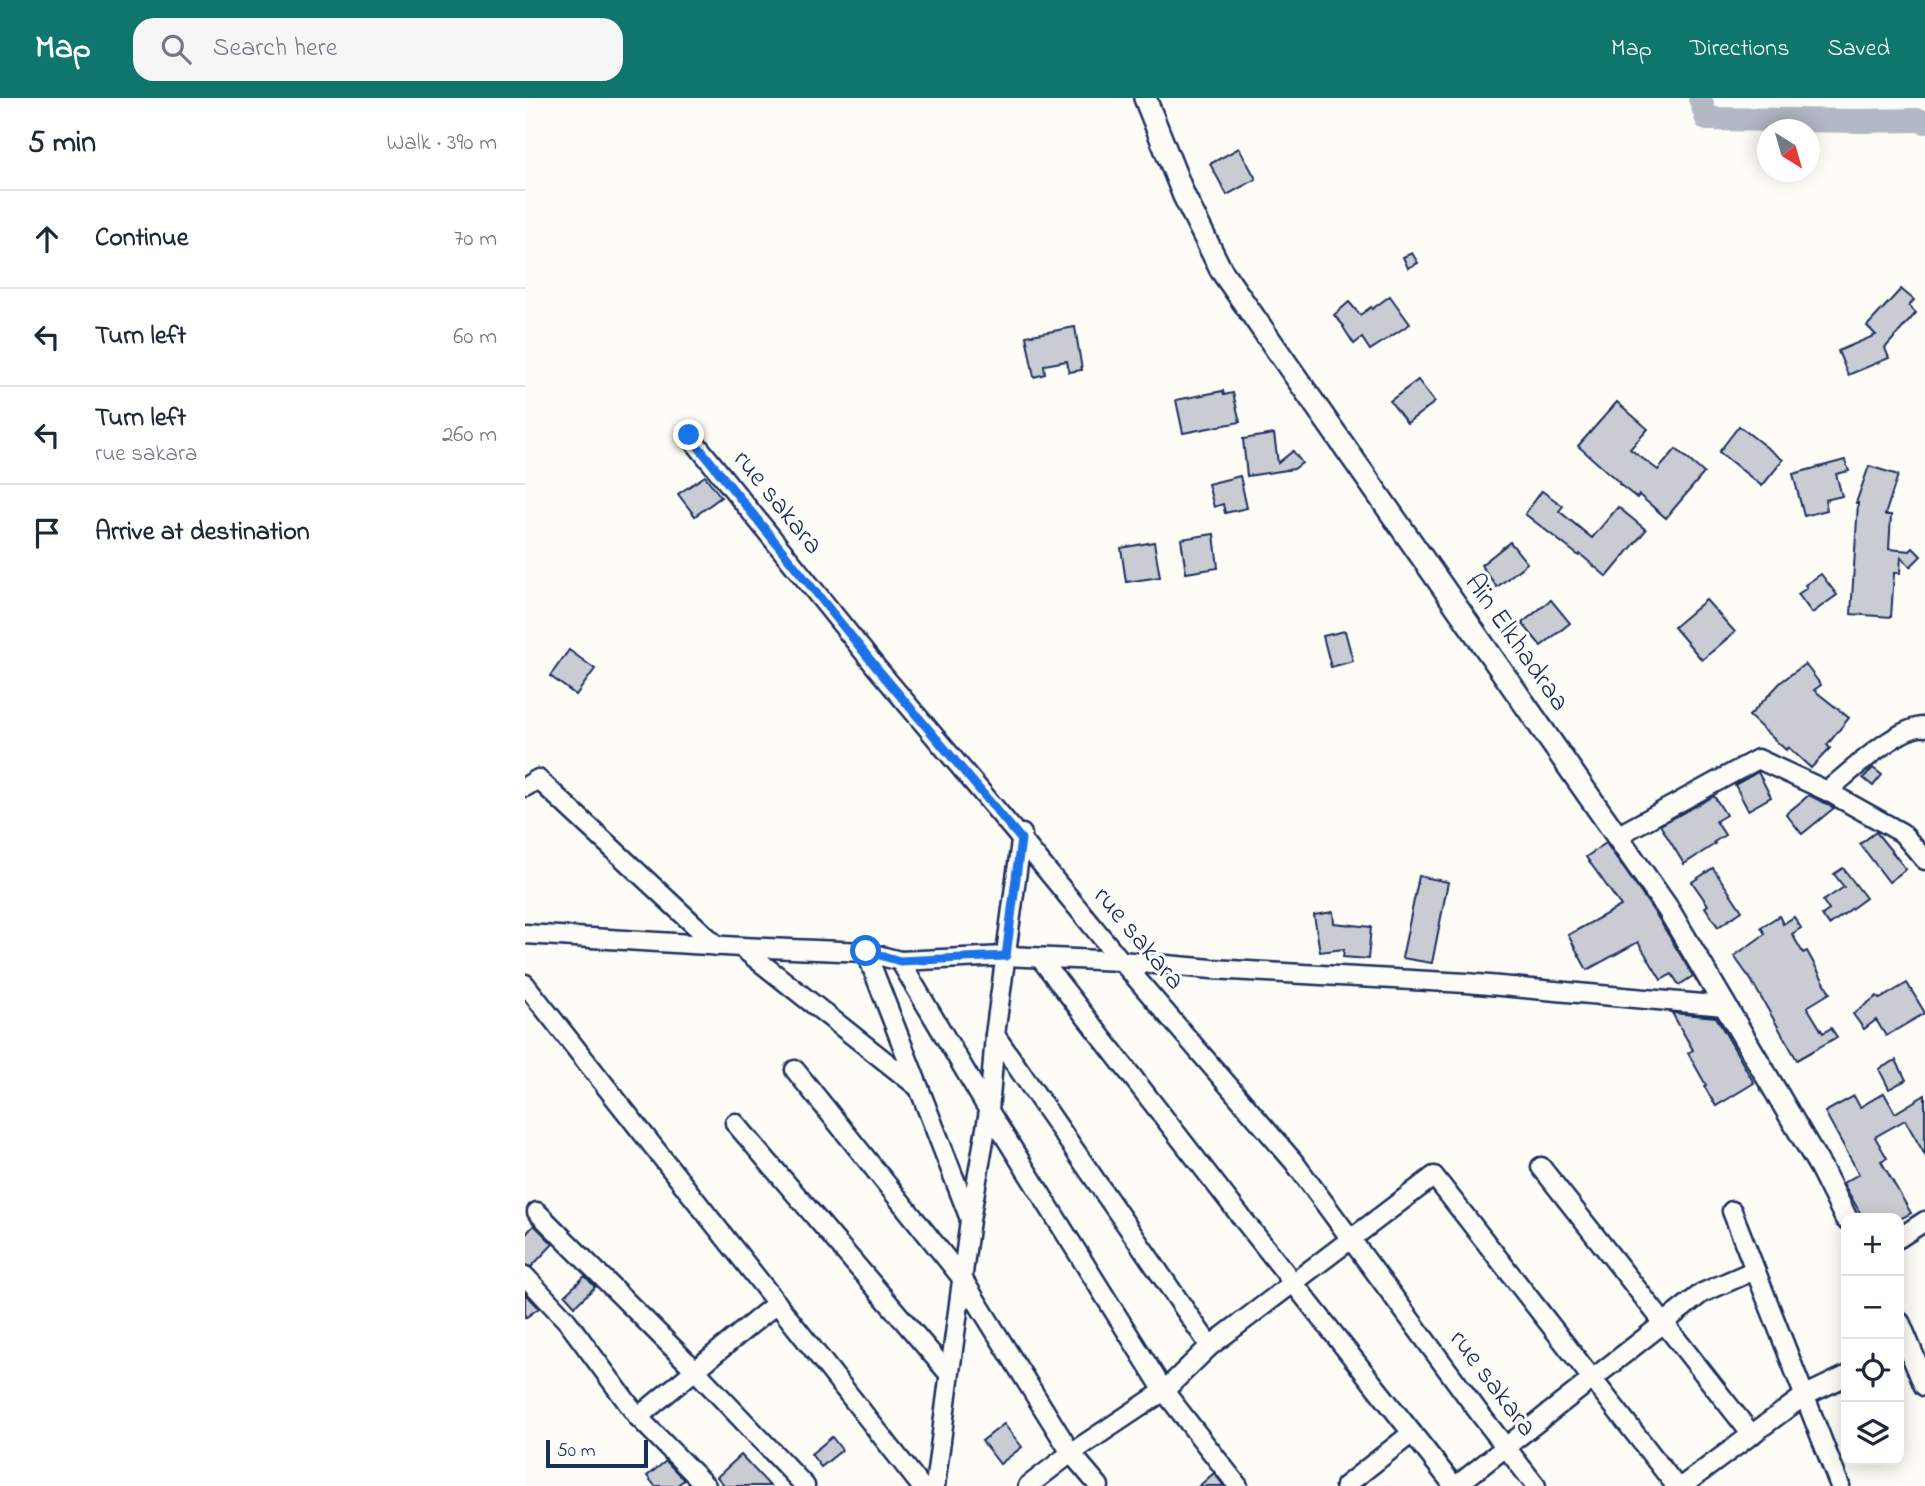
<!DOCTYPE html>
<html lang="en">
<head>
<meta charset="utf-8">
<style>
  body { margin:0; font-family:"Indie Flower",sans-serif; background:#f6f6f7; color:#1f2937 }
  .controls { position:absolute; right:21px; bottom:21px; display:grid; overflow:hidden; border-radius:14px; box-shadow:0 4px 18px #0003 }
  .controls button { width:63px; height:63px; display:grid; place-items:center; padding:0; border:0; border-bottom:2px solid #e0e1e3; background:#fff; color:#1f2937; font:35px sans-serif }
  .compass { position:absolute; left:1232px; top:21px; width:63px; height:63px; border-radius:50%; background:#fff; box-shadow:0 4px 18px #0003; rotate:143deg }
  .scale { position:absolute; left:21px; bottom:18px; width:102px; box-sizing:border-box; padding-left:7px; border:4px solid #1b2f5e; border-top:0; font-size:19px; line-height:24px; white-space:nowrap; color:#1b2f5e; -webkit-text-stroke:5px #fdfcf7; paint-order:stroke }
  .stop { position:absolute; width:21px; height:21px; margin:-16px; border:5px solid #1a73e8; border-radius:50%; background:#fff }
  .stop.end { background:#1a73e8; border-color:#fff; box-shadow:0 2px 7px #0008 }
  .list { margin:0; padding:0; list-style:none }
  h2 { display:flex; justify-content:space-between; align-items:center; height:91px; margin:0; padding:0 28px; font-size:30px }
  h2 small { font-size:23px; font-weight:400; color:#747a83 }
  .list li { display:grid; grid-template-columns:46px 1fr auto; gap:21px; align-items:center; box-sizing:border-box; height:98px; padding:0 28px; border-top:2px solid #e0e1e3 }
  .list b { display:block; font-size:26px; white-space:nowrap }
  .list p { margin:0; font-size:23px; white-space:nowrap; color:#747a83 }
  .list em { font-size:23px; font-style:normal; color:#747a83 }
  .icon { flex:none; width:38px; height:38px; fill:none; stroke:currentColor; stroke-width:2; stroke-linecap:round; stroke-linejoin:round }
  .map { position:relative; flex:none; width:1400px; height:1388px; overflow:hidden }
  header { display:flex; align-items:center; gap:42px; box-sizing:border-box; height:98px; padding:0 35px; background:#0f766e; color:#fff }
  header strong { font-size:33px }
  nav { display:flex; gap:38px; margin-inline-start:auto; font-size:24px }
  .search { width:490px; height:63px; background:#f6f6f7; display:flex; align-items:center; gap:18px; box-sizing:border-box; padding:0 24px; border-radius:21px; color:#747a83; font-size:26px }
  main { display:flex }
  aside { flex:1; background:#fff }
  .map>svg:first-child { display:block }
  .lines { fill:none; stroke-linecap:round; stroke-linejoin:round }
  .river { stroke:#b3b8c5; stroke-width:24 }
  .building { fill:#c9ccd3; stroke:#1b2f5e; stroke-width:2 }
  .minor-casing { stroke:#1b2f5e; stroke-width:23 }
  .major-casing { stroke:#1b2f5e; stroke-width:26 }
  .minor { stroke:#fdfcf7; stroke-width:18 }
  .major { stroke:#fdfcf7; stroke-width:21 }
  .route { stroke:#1a73e8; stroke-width:9 }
  .labels { text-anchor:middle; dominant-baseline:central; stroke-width:6; stroke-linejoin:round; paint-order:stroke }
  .street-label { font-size:28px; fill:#1b2f5e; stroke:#fdfcf7 }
</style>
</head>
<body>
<header>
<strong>Map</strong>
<div class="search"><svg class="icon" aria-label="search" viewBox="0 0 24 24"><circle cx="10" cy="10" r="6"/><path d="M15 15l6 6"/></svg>Search here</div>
<nav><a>Map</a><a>Directions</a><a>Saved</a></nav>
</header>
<main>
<aside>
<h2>5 min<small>Walk · 390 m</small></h2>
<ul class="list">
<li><svg class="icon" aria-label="ahead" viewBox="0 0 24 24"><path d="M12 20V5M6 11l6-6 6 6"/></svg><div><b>Continue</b></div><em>70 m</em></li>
<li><svg class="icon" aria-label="left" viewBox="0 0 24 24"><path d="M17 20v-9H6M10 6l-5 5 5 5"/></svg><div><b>Turn left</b></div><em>60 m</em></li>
<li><svg class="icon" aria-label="left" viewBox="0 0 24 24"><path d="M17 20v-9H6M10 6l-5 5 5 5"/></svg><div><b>Turn left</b><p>rue sakara</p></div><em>260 m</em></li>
<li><svg class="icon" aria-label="arrive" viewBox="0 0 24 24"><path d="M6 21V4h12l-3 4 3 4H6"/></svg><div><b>Arrive at destination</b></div></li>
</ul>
</aside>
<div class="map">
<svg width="1400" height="1388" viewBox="0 0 1400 1388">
  <rect width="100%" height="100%" fill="#fdfcf7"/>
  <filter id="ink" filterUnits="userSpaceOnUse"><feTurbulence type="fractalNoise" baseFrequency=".0143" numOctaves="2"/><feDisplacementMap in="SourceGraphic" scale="14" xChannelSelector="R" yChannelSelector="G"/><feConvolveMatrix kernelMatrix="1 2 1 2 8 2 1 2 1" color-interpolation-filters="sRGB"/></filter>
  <g filter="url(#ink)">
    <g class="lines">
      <polyline class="river" points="1175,0 1182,21 1334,23 1393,22 1400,24"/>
    </g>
    <g class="building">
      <polygon points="714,50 731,81 702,97 685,66"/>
      <polygon points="887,155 893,165 883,170 878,159"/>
      <polygon points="1376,191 1389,202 1384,208 1391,215 1360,250 1364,260 1323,277 1313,253 1351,237 1342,228"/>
      <polygon points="865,198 885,226 845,252 837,240 829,246 818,229 819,228 809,217 824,204 835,217 846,209 847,211"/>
      <polygon points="550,229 557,272 544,274 542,263 519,267 520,276 509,279 501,238"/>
      <polygon points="893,282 910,304 882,325 865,303"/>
      <polygon points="698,293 699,297 708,295 715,324 658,335 651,302"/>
      <polygon points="1092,304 1123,331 1105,351 1133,372 1151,351 1179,375 1141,420 1114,397 1112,400 1094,386 1095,385 1053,348"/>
      <polygon points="1214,328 1258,362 1237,388 1194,354"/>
      <polygon points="749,336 753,365 768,353 777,365 769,371 722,378 718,341"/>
      <polygon points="1320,362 1324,373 1311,376 1317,398 1300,402 1302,412 1279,418 1268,376"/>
      <polygon points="1344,368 1373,377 1360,417 1366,417 1364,451 1385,453 1388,450 1396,458 1385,469 1376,459 1375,475 1369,475 1366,519 1326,516 1333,405 1331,405"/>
      <polygon points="180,378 196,399 170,418 153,396"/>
      <polygon points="715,378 722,410 700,415 698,406 689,409 683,386"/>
      <polygon points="1017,393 1038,408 1034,413 1067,440 1093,409 1121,432 1082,479 1055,456 1054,458 1000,416"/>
      <polygon points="689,436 693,470 661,475 656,441"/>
      <polygon points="629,444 635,479 601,484 596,450"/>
      <polygon points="985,444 1002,465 972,489 956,467"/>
      <polygon points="1296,476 1312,497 1287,515 1273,496 1282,490 1280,487"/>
      <polygon points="1026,502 1045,525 1016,548 997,525"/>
      <polygon points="1181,502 1210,534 1177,562 1149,529"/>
      <polygon points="820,533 828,563 806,569 798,538"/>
      <polygon points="44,552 70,571 51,597 25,578"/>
      <polygon points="1280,566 1296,587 1289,592 1324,620 1302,647 1305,650 1286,670 1263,649 1261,652 1224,618 1256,584"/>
      <polygon points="1348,670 1357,677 1348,688 1338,680"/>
      <polygon points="1233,674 1246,699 1223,712 1210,687"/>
      <polygon points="1284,697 1309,710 1277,736 1261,716"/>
      <polygon points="1189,698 1201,717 1191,723 1200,737 1189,744 1190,746 1159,766 1135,727"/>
      <polygon points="1351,734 1381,771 1364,784 1335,746"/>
      <polygon points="1081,745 1132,818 1168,878 1154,887 1147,876 1136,882 1113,844 1062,872 1043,837 1096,808 1061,759"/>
      <polygon points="1188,770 1217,813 1193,829 1180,809 1183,807 1167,784"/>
      <polygon points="1318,770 1341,800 1304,827 1297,817 1304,812 1298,803 1319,789 1309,776"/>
      <polygon points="894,778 923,784 907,865 877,860"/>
      <polygon points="808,814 809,825 846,829 843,861 818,859 819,851 795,854 789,817"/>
      <polygon points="1254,818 1258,826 1269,819 1276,830 1267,836 1278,855 1282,853 1305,895 1282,909 1298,935 1306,930 1312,939 1272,962 1226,882 1209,858 1240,836 1236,829"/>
      <polygon points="1382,885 1400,915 1361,938 1351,922 1339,931 1328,916 1352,898 1355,901"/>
      <polygon points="1147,915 1191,919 1229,985 1191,1008 1179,988 1181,987 1163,955 1168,952"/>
      <polygon points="1371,962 1381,982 1364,991 1354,971"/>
      <polygon points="1359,995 1370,1015 1400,997 1400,1057 1380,1022 1350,1039 1362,1060 1356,1063 1386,1115 1377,1120 1338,1120 1318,1085 1334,1076 1300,1014 1329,998 1335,1009"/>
      <polygon points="9,1127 28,1146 6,1169 0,1167 0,1137"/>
      <polygon points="60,1178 70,1189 50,1208 40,1197"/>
      <polygon points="0,1195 14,1210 0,1220"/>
      <polygon points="479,1326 497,1349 475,1366 457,1343"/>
      <polygon points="307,1339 317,1352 296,1369 286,1356"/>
      <polygon points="216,1357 245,1388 200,1388 192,1379"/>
      <polygon points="141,1363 159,1382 151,1388 130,1388 122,1378"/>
      <polygon points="689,1375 699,1388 674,1388"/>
    </g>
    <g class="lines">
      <defs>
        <g id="minor">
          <polyline points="164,337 351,569 496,741 592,858 769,1064 955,1316 1011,1388"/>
          <polyline points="0,689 13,681 192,848"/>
          <path d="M1302,693C1322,677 1375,626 1400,629"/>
          <polyline points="1092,738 1233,661 1302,693 1377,735 1400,762"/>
          <polyline points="0,836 216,849 341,854 375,863 480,858 596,863 687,871 941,885 1200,908"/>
          <polyline points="216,849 394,990"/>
          <polyline points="341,854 445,1121"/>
          <polyline points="515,860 710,1111 929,1388"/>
          <polyline points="375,863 464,1013 639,1293 713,1388"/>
          <polyline points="0,886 396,1388"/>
          <polyline points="470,937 685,1248"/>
          <polyline points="270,972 437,1180 546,1355 574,1388"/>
          <polyline points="210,1025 424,1276"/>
          <polyline points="1016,1069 1227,1337"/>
          <polyline points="1207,1113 1315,1388"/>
          <polyline points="12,1114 171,1273 280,1388"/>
          <polyline points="1374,1140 1400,1123"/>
          <polyline points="0,1178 42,1223 113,1319 181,1388"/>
          <polyline points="113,1319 252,1205"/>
          <polyline points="410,1388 445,1122 464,1013 470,937 497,736"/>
          <polyline points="503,1388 546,1355 639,1293 685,1248 909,1078 1151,1388"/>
          <polyline points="820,1388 887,1335"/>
          <polyline points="931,1388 1177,1195 1230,1172"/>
          <polyline points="1157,1388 1279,1298 1321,1278"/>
        </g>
        <g id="major">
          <polyline points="620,0 659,98 696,172 1143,811 1296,1070 1321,1120"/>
          <polyline points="1374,1225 1400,1287"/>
        </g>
      </defs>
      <use href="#minor" class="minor-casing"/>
      <use href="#major" class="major-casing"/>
      <use href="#minor" class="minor"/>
      <use href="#major" class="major"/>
    </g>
  </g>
  <g class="lines" filter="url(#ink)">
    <polyline class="route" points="164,337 351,569 496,741 481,858 375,863 341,853"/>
  </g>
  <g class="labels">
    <g class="street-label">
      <text transform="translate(252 405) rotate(51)">rue sakara</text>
      <text transform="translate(991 545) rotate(55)">Aïn Elkhadraa</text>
      <text transform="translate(613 841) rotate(50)">rue sakara</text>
      <text transform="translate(967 1286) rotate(53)">rue sakara</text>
    </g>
  </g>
</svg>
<div class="controls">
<button>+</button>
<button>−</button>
<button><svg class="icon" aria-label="locate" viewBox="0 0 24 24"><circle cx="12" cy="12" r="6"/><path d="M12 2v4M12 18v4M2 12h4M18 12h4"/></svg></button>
<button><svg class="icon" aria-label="layers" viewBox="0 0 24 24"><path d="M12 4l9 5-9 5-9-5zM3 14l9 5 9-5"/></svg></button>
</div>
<svg class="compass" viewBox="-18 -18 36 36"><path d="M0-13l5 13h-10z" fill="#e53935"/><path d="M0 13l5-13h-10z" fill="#747a83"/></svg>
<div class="scale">50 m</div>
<div class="stop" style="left:341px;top:853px"></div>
<div class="stop end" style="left:164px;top:337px"></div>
</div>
</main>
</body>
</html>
